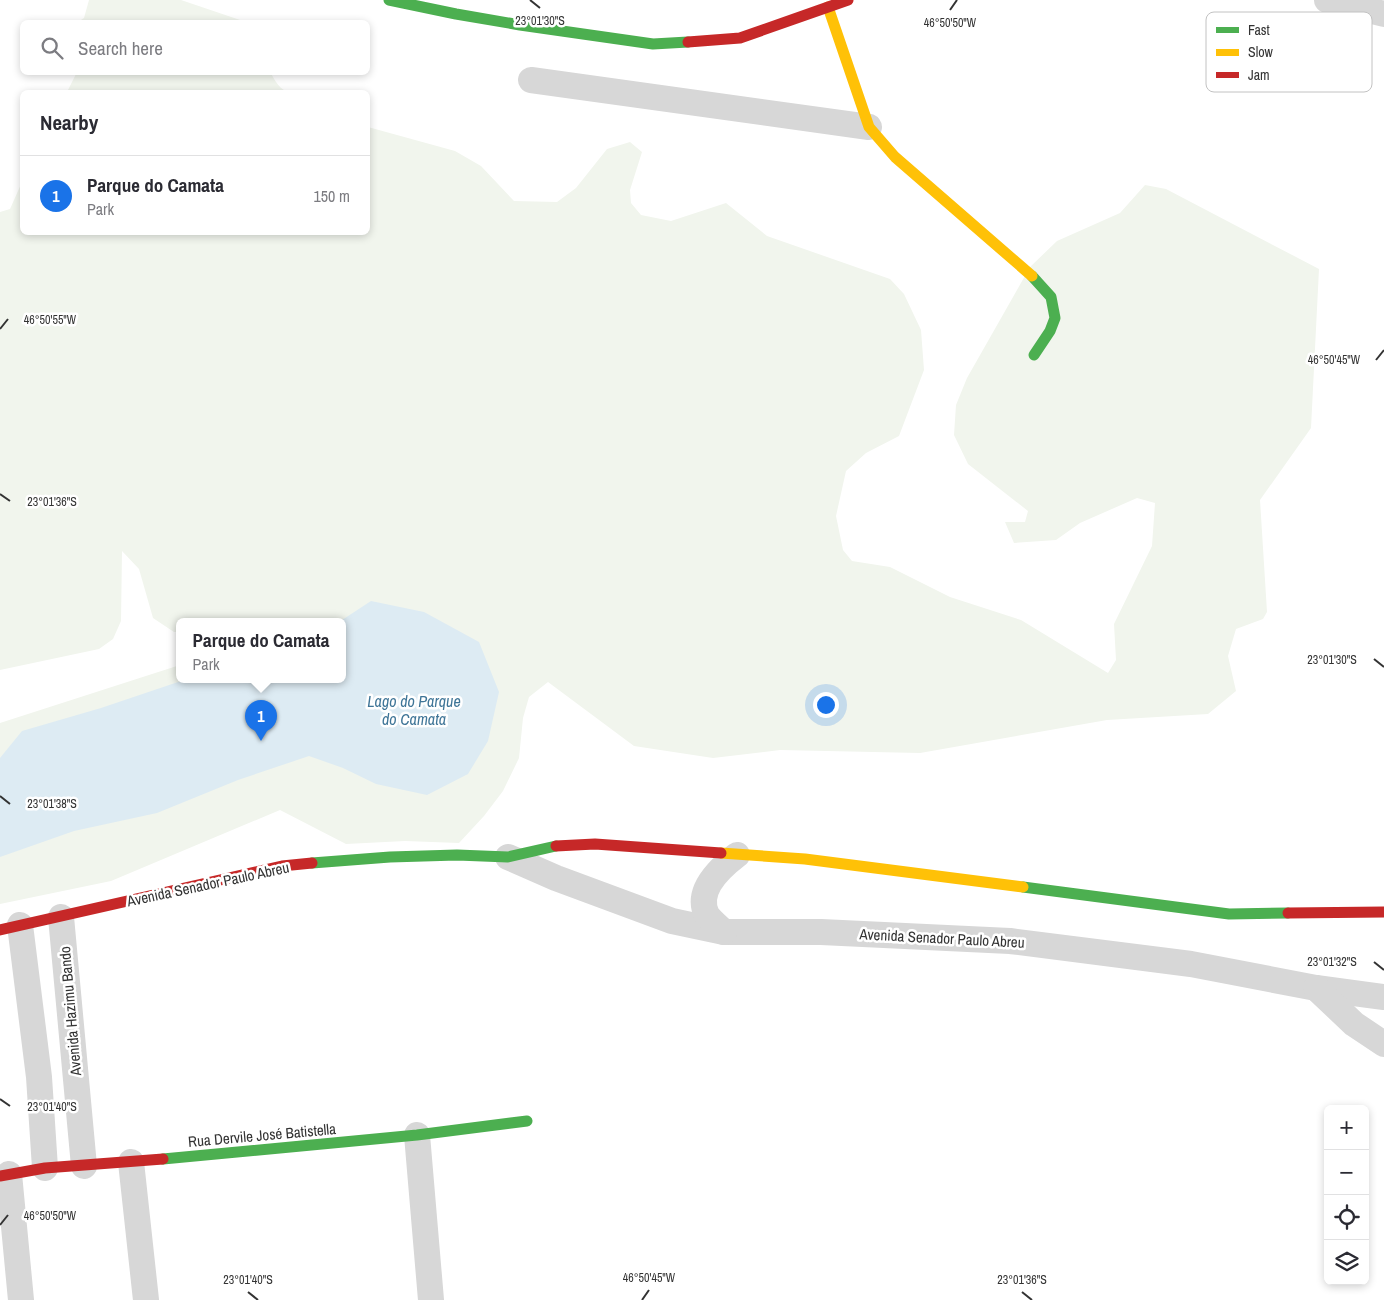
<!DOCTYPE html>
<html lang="en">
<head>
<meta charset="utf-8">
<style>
  body { margin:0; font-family:"Archivo Narrow",sans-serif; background:#f2f2f3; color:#2b2b33 }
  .controls { position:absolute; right:15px; bottom:15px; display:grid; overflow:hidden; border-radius:8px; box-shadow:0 2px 8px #0003 }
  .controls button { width:45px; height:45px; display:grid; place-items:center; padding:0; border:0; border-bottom:1px solid #e1e1e2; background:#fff; color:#2b2b33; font:25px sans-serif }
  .you { position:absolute; left:825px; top:704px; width:18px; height:18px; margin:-12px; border:4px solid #fff; border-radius:50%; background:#1a73e8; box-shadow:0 0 0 8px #1a73e833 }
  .badge { display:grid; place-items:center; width:32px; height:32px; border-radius:50%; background:#1a73e8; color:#fff; font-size:16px; font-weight:700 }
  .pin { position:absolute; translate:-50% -41px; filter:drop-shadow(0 1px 2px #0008) }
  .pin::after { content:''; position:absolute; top:26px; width:18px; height:15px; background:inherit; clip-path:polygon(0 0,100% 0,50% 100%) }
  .popup { position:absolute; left:176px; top:618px; width:170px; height:65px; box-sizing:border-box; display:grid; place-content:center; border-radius:8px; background:#fff; filter:drop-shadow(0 1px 4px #0005); font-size:16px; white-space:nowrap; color:#7c7c81 }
  .popup b { font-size:19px; color:#2b2b33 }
  .popup::after { content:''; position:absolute; left:50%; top:100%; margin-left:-10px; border:10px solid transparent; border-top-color:#fff }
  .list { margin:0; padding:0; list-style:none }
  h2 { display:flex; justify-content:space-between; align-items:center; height:65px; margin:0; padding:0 20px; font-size:21px }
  h2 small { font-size:16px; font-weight:400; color:#7c7c81 }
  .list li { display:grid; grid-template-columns:32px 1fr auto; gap:15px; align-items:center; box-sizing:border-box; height:80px; padding:0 20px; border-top:1px solid #e1e1e2 }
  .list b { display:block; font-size:19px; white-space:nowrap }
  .list p { margin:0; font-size:16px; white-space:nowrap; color:#7c7c81 }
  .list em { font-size:16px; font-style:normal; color:#7c7c81 }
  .icon { flex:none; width:28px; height:28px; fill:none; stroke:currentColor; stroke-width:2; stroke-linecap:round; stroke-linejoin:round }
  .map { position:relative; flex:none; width:1384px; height:1300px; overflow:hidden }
  .search { position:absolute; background:#fff; box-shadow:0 2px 8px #0003; left:20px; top:20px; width:350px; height:55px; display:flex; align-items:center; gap:12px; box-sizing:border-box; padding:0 18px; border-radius:8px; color:#7c7c81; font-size:19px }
  .panel { position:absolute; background:#fff; box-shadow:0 2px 8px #0003; left:20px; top:90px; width:350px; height:145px; border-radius:8px }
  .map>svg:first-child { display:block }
  .green { fill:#f1f5ed }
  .water { fill:#ddebf3 }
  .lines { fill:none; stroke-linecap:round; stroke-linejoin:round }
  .street { stroke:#d7d7d7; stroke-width:26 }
  .fast { stroke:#4caf50; stroke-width:11 }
  .slow { stroke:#ffc107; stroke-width:11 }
  .jam { stroke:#c62828; stroke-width:11 }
  .ticks { fill:none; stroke:#333; stroke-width:2 }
  .labels { text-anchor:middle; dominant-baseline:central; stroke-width:5; stroke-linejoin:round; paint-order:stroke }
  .street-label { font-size:15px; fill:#333; stroke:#fff }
  .water-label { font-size:16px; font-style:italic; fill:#3f7597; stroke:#fff }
  .key { fill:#fff; stroke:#c2c2c2; stroke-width:1 }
  .key-label { font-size:14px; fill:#333 }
  .ticks-label { font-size:12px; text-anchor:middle; fill:#333; stroke:#fff; stroke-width:5; stroke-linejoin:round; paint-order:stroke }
</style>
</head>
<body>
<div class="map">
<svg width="1384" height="1300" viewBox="0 0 1384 1300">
  <rect width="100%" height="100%" fill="#fff"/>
  <g class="green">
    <polygon points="89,0 181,0 246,22 78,22 84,18"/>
    <path d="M77,72L271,73C274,80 281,91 289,92H67Z"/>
    <polygon points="368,127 455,151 481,166 514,201 557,202 576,188 607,149 630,142 642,152 630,190 631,203 641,215 671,221 726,203 767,236 890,279 904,294 921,330 924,370 899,436 866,453 846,471 836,516 843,550 852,561 890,567 950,597 1021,620 1108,673 1116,660 1114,624 1152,546 1155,503 1137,498 1080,523 1056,540 1014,543 1005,522 1025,522 1028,511 968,464 954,435 956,405 967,378 1030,267 1057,241 1120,213 1145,185 1166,189 1319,269 1311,428 1260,500 1267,612 1263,619 1236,629 1228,656 1236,691 1208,714 1107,720 920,753 780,750 713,758 634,746 548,682 529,697 523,718 519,758 503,791 484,816 459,843 405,841 346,844 280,810 111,881 0,904 0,723 180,665 180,680 342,680 342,622 180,622 180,632 174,632 153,618 139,569 122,551 121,621 113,639 99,649 0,670 0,212 10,209 22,182 22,232 368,232"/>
  </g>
  <polygon class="water" points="371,601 424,612 479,642 499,692 488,741 468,774 427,795 376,784 343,768 309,756 238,780 157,813 74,831 0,857 0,758 22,731 101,708 184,680 342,680 342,622 339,622"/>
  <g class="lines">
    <g class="street">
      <polyline points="1327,0 1384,14"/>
      <polyline points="531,80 869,127"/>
      <polyline points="508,857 556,878 672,921 724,932 821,932 1010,941 1191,964 1316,988 1384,997"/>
      <polyline points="61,917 84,1166"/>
      <polyline points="20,925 39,1077 45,1168"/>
      <path d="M724,932C719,927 711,921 707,915C695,891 720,868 737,855"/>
      <polyline points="1316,988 1354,1024 1384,1044"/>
      <polyline points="417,1135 431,1300"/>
      <polyline points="131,1162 146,1300"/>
      <polyline points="9,1174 21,1300"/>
    </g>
    <g class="fast">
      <polyline points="389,0 456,14 520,25 653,44 688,42"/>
      <polyline points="1032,276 1051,297 1055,318 1050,331 1034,355"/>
      <polyline points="312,863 390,857 457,855 508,857 556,846"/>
      <polyline points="1023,887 1229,914 1288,913"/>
      <polyline points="163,1159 417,1135 527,1121"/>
    </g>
    <g class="slow">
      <polyline points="828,7 869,127 895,157 1032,276"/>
      <polyline points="721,853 805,859 1023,887"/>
    </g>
    <g class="jam">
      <polyline points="688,42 740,38 848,0"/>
      <polyline points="556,846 595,844 721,853"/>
      <polyline points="1288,913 1384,912"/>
      <polyline points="0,930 282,866 312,863"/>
      <polyline points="0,1176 45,1168 163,1159"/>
    </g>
  </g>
  <path class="ticks" d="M530,0L540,8M950,10L957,0M0,329L8,319M1376,360L1384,350M0,494L10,501M1374,659L1384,667M0,796L10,804M1374,962L1384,970M0,1099L10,1106M0,1225L8,1215M248,1292L258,1300M1022,1292L1032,1300M642,1300L649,1290"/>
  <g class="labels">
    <g class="street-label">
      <text transform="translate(208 884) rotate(-12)">Avenida Senador Paulo Abreu</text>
      <text transform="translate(942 938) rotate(3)">Avenida Senador Paulo Abreu</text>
      <text transform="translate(70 1011) rotate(-95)">Avenida Hazimu Bando</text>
      <text transform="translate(262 1135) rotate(-5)">Rua Dervile José Batistella</text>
    </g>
    <g class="water-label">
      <text x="414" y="701">Lago do Parque<tspan x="414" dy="18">do Camata</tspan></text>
    </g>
  </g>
  <rect x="1206" y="12" width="166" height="80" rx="8" class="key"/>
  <rect x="1216" y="27" width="23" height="6" fill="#4caf50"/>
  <rect x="1216" y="49" width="23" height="7" fill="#ffc107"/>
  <rect x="1216" y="72" width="23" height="6" fill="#c62828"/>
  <g class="key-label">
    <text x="1248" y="35">Fast</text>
    <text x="1248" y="57">Slow</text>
    <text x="1248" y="80">Jam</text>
  </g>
  <g class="ticks-label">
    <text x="540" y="25">23°01'30"S</text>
    <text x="950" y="27">46°50'50"W</text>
    <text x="50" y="324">46°50'55"W</text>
    <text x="1334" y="364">46°50'45"W</text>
    <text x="52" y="506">23°01'36"S</text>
    <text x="1332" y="664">23°01'30"S</text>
    <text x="52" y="808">23°01'38"S</text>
    <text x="1332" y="966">23°01'32"S</text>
    <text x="52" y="1111">23°01'40"S</text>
    <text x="50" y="1220">46°50'50"W</text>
    <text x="649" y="1282">46°50'45"W</text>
    <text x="248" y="1284">23°01'40"S</text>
    <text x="1022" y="1284">23°01'36"S</text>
  </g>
</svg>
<div class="controls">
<button>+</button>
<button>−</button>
<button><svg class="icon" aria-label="locate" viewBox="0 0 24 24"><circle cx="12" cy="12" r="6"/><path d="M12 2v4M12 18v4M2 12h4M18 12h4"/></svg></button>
<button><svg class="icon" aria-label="layers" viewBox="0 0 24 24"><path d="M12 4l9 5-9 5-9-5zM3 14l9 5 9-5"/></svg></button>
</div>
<div class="you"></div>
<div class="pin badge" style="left:261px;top:741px">1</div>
<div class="popup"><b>Parque do Camata</b>Park</div>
<div class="search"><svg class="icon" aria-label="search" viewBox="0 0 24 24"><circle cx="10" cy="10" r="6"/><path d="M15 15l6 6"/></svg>Search here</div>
<section class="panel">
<h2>Nearby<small></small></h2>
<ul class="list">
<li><span class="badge">1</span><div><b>Parque do Camata</b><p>Park</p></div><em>150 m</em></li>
</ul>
</section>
</div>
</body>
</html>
